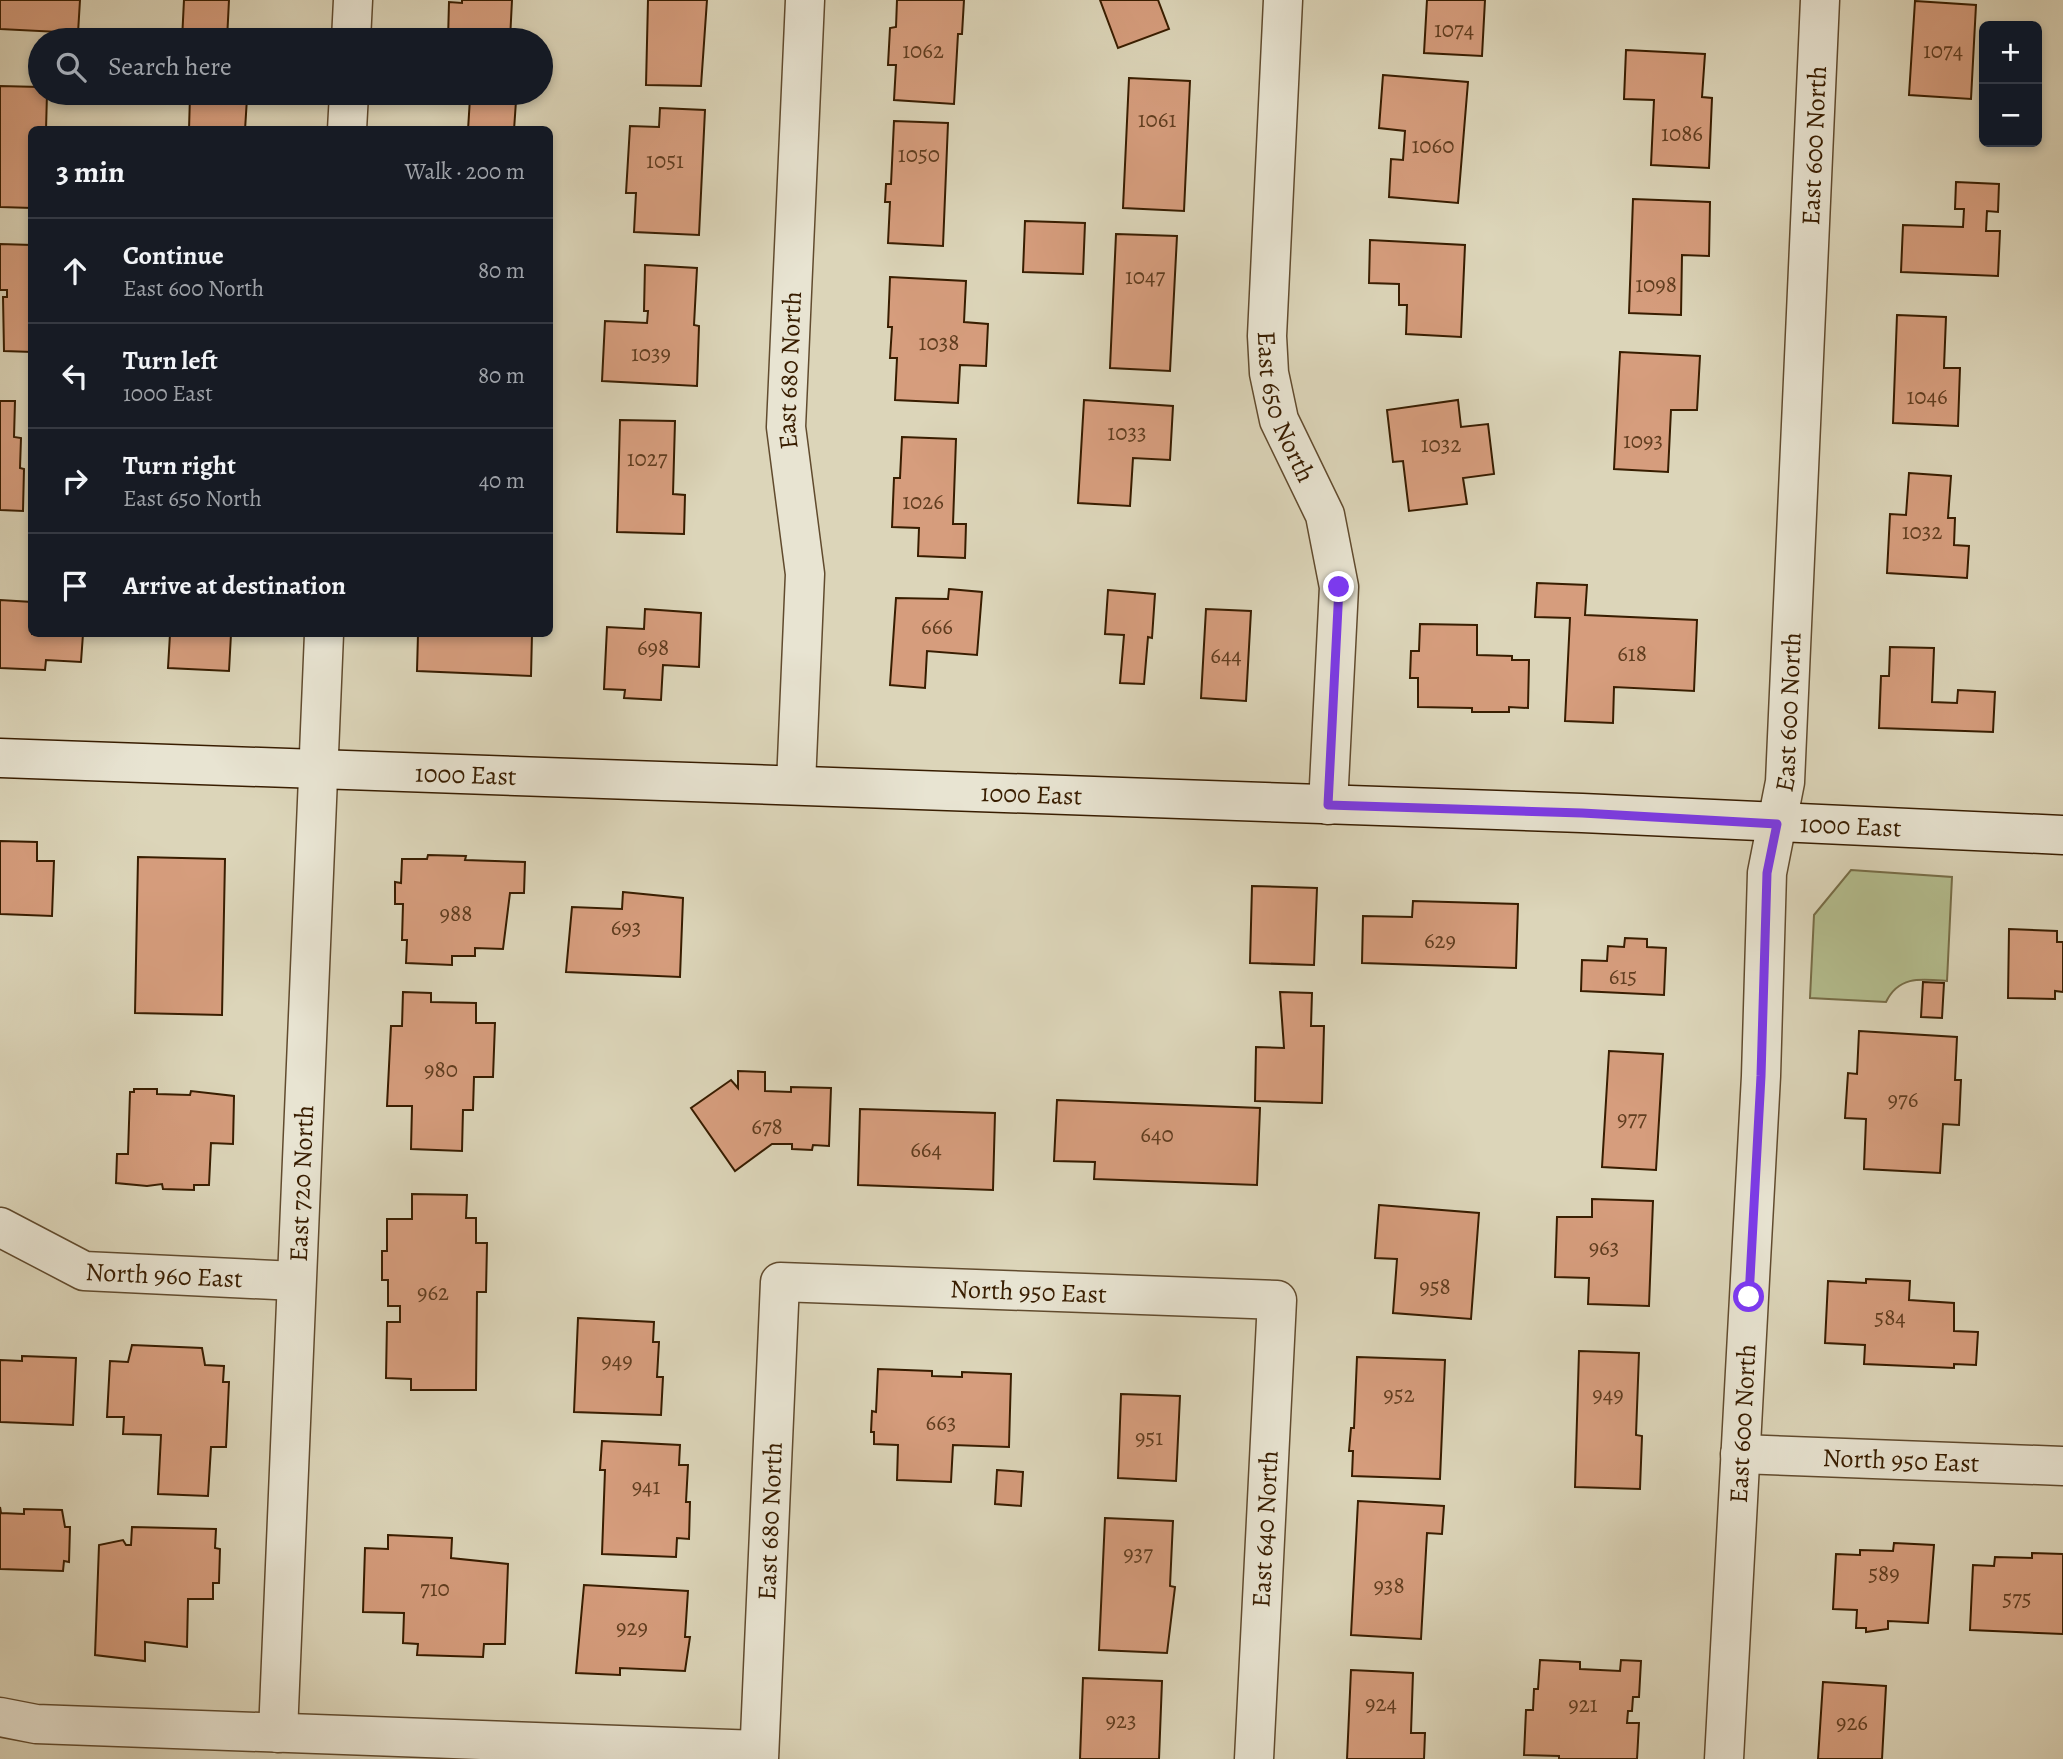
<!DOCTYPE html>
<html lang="en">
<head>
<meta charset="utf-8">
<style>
  body { margin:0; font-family:Alegreya,serif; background:#242831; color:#f1f3f6 }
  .controls { position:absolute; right:21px; top:21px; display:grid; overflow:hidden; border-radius:10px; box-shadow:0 4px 10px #0003 }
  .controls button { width:63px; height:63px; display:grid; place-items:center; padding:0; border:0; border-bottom:2px solid #363941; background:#171b24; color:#f1f3f6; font:35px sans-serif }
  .stop { position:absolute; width:21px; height:21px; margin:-16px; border:5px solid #7c3aed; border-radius:50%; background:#fff }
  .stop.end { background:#7c3aed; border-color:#fff; box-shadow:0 2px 7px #0008 }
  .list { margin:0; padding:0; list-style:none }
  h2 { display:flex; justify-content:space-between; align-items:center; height:91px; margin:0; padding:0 28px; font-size:30px }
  h2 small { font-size:23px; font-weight:400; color:#9ea1a6 }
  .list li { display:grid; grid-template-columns:46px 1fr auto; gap:21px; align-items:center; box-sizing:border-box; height:105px; padding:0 28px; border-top:2px solid #363941 }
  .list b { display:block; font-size:26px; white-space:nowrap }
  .list p { margin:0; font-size:23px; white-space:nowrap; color:#9ea1a6 }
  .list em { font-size:23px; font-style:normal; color:#9ea1a6 }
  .icon { flex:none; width:38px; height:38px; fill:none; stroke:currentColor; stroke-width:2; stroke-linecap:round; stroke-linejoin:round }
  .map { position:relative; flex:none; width:2063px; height:1759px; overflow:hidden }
  .search { position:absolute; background:#171b24; box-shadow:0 4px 10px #0003; left:28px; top:28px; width:525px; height:77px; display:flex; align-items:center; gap:18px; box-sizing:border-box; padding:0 24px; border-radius:38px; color:#9ea1a6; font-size:26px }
  .panel { position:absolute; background:#171b24; box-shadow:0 4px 10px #0003; left:28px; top:126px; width:525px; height:511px; border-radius:10px }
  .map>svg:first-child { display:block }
  .green { fill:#b3bc8d; stroke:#766c46; stroke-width:2 }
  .building { fill:#d69d7d; stroke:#381d00; stroke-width:2 }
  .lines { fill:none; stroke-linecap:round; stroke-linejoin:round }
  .street-casing { stroke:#614b2e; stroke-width:41 }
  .secondary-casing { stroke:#381d00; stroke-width:41 }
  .street { stroke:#e8e4d2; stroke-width:38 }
  .secondary { stroke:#e8e4d2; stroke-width:38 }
  .route { stroke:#7c3aed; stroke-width:9 }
  .labels { text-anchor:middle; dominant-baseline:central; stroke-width:5; stroke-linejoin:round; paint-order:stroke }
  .number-label { font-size:23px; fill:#603d1f }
  .street-label { font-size:26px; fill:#381d00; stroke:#e8e4d2 }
</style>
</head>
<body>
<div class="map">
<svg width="2063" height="1759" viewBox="0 0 2063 1759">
  <rect width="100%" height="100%" fill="#dcd5b9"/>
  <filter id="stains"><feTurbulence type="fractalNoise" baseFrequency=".00286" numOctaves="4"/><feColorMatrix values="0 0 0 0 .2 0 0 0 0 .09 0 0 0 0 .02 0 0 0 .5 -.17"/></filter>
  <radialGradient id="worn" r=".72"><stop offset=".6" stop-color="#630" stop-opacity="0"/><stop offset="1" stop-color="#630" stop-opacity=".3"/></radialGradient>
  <path class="green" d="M1851,870L1952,877L1947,981C1922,979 1899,975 1886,1002L1810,998L1814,915Z"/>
  <g class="building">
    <polygon points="0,0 80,0 78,33 0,29"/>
    <polygon points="184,0 229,0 227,40 182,40"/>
    <polygon points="462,0 512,0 510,40 448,40 449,2 462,3"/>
    <polygon points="648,0 707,0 701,86 646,85"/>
    <polygon points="897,0 964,0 962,34 958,34 954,104 894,100 896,65 888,65 890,28 896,27"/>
    <polygon points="1100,0 1158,0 1169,29 1118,48"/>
    <polygon points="1427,0 1485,0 1482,56 1424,53"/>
    <polygon points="1915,1 1976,5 1971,99 1909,95"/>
    <polygon points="1626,50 1705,54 1702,97 1712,98 1709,168 1651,165 1654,100 1624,99"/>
    <polygon points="1383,75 1468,82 1458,203 1389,197 1391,159 1403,160 1405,131 1379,128"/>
    <polygon points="1129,78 1190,81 1184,211 1123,208"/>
    <polygon points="0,86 40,87 40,93 47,93 46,130 32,130 32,208 0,207"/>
    <polygon points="190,95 247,98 245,130 189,130"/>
    <polygon points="470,98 516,101 514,130 468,130"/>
    <polygon points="660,108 705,110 699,235 634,232 636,193 626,193 630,126 659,127"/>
    <polygon points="894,121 948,123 943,246 888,243 890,202 885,202 886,184 891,184"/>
    <polygon points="1956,182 1999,184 1998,212 1987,211 1986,231 2000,231 1998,276 1901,272 1903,225 1963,227 1964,209 1955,209"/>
    <polygon points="1633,199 1710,202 1709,256 1682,255 1681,315 1629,313"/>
    <polygon points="1025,221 1085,223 1083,274 1023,272"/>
    <polygon points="1116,234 1177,236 1170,371 1110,368"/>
    <polygon points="1370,240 1465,245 1461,337 1406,334 1407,305 1399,305 1399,284 1369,283"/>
    <polygon points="0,244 32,245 32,352 4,351 3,297 7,297 7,290 0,290"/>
    <polygon points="645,265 697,268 694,325 699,326 697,386 602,381 605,321 647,323 648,311 644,311"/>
    <polygon points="890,277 966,281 964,322 988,324 986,366 960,365 958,403 895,400 897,358 890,358 892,327 888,327"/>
    <polygon points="1897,315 1946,317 1944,368 1960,368 1958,426 1893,423"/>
    <polygon points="1620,352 1700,356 1697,410 1671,410 1668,472 1614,469"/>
    <polygon points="1084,400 1173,406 1170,460 1133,458 1130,506 1078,503"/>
    <polygon points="1458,400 1461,427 1488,424 1494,474 1463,478 1467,504 1409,511 1403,461 1393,462 1387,410"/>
    <polygon points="0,401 15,401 14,437 21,438 20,468 24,469 23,511 0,510"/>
    <polygon points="620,420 675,421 673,494 685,495 684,534 617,532"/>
    <polygon points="902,437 956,439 953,524 966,524 965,558 918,556 919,528 892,527 894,478 900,478"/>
    <polygon points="1909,473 1951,476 1948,518 1955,518 1954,545 1969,546 1967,578 1887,573 1890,514 1906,515"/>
    <polygon points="1537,583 1587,585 1585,615 1697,620 1694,691 1614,687 1613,723 1565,721 1570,618 1535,617"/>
    <polygon points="949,589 982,592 977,655 927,651 925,688 890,685 896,598 948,599"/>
    <polygon points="1108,590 1155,594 1152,638 1148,637 1144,684 1120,683 1124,635 1105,634"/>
    <polygon points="0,600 32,602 32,634 83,634 81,662 46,660 45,670 0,668"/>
    <polygon points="645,609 701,613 699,667 663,665 661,700 624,698 625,690 604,689 607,627 644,629"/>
    <polygon points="1206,609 1251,611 1246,701 1201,698"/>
    <polygon points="1420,624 1477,625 1477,655 1512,656 1512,660 1529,660 1528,708 1509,707 1509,712 1472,712 1472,708 1418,707 1418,678 1410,678 1411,651 1419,651"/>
    <polygon points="170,634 231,634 229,671 168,668"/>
    <polygon points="418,634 532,634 531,676 417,671"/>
    <polygon points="1890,647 1934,648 1932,702 1957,703 1958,690 1995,692 1993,732 1879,728 1881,676 1889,676"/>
    <polygon points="0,841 37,842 37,861 54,861 52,916 0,914"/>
    <polygon points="428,855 466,856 465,860 525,862 524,893 510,893 503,949 475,948 475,956 452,956 452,965 406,963 407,940 402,940 403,904 395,904 395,882 401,883 402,859 427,859"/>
    <polygon points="138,857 225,859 222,1015 135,1013"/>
    <polygon points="1252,886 1317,888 1314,965 1250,963"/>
    <polygon points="623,892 683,898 680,977 566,972 572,907 622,909"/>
    <polygon points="1413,901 1518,904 1516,968 1362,963 1363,916 1412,917"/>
    <polygon points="2009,929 2057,931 2057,942 2063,942 2063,992 2055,991 2055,999 2008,998"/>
    <polygon points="1625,938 1647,939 1647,947 1666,948 1664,995 1581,991 1582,960 1607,961 1608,946 1624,947"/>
    <polygon points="1923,982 1944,983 1942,1018 1921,1017"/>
    <polygon points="403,992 431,993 431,1002 476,1003 476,1023 495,1023 493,1077 474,1077 473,1110 463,1110 462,1151 411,1149 412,1106 387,1106 391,1026 402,1026"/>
    <polygon points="1280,992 1312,993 1311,1026 1324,1026 1322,1103 1255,1101 1256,1047 1284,1048"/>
    <polygon points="1859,1031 1957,1037 1955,1080 1961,1080 1959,1125 1943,1124 1940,1173 1864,1169 1866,1119 1845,1118 1848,1073 1857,1074"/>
    <polygon points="1609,1051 1663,1054 1656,1170 1602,1167"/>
    <polygon points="738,1071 765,1072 765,1091 791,1092 791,1087 831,1088 829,1146 813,1145 812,1150 792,1149 792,1144 772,1144 735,1171 691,1108 731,1080 738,1088"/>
    <polygon points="134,1089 157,1089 157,1094 190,1095 191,1091 234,1096 233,1144 211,1143 209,1185 194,1185 194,1190 163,1189 162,1184 147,1186 116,1183 117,1154 128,1154 130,1092 134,1092"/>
    <polygon points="1057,1100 1260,1108 1257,1185 1094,1179 1095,1162 1054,1161"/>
    <polygon points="860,1109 995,1113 993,1190 858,1185"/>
    <polygon points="412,1194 467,1195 466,1218 476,1218 476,1243 487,1243 486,1292 477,1292 476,1390 411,1390 411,1379 386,1378 387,1322 400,1322 400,1306 388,1306 388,1280 382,1280 382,1251 387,1251 387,1219 412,1219"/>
    <polygon points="1592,1199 1653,1201 1649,1306 1588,1304 1589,1278 1555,1277 1557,1217 1592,1217"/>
    <polygon points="1379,1205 1479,1213 1471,1319 1393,1313 1397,1259 1375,1258"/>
    <polygon points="1866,1279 1910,1281 1909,1300 1954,1303 1954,1331 1978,1332 1976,1365 1954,1364 1954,1368 1864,1364 1865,1345 1825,1343 1828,1281 1866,1283"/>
    <polygon points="578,1318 654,1322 653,1342 659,1342 657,1377 663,1377 661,1415 574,1412"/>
    <polygon points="132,1345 202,1348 205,1365 224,1366 223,1382 229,1382 226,1447 211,1447 208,1496 158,1494 161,1435 123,1434 124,1417 107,1417 110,1361 128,1362"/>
    <polygon points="1579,1351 1639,1353 1636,1435 1642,1436 1640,1489 1575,1487"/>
    <polygon points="22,1356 76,1358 73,1425 0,1422 0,1360 22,1361"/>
    <polygon points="1357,1357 1445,1360 1440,1479 1352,1476 1353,1451 1349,1451 1351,1428 1354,1428"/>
    <polygon points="878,1369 932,1371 932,1376 962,1377 962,1372 1011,1374 1009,1447 953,1445 951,1482 897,1480 898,1445 874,1444 874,1432 871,1432 872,1411 876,1412"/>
    <polygon points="1121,1394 1180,1396 1176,1481 1118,1478"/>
    <polygon points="602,1441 680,1445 679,1465 688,1465 686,1502 690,1502 689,1539 677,1538 676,1557 602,1554 605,1470 600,1470"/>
    <polygon points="997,1470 1023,1472 1021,1506 995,1504"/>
    <polygon points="1358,1501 1444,1506 1442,1534 1427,1533 1421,1639 1351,1635"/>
    <polygon points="0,1507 1,1513 24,1514 24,1509 62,1510 65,1527 70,1527 69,1562 64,1561 63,1571 0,1569"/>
    <polygon points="1105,1518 1173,1521 1170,1586 1175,1587 1167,1653 1099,1650"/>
    <polygon points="132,1527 216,1529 215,1548 220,1549 219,1583 213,1583 213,1599 188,1599 187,1647 145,1642 145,1661 95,1655 99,1545 123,1540 126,1545 131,1545"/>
    <polygon points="388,1535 452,1538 451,1558 508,1564 505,1644 484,1644 483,1657 417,1655 418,1644 403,1643 404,1613 363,1612 365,1548 388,1549"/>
    <polygon points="1894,1543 1934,1545 1928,1623 1888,1621 1888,1629 1866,1632 1866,1628 1856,1628 1857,1610 1833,1609 1836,1554 1860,1555 1860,1550 1893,1551"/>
    <polygon points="2032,1553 2063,1554 2063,1634 1970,1630 1973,1565 1994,1566 1995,1557 2032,1558"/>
    <polygon points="584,1585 688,1591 685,1637 690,1637 685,1671 620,1668 620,1675 576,1673"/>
    <polygon points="1540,1660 1580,1662 1580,1669 1620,1671 1621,1660 1641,1661 1639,1697 1633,1697 1632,1711 1628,1711 1627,1723 1639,1723 1637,1759 1559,1759 1559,1756 1524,1755 1526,1710 1533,1710 1534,1689 1538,1689"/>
    <polygon points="1351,1670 1413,1673 1411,1733 1425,1733 1424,1759 1347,1759"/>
    <polygon points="1083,1678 1162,1681 1159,1759 1080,1759"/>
    <polygon points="1823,1682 1886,1686 1882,1759 1818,1759"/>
  </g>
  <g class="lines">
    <defs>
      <g id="street">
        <path id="s1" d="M1283,0L1267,336L1269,373L1279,420L1325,515L1339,587L1328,805"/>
        <polyline points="351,40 353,0"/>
        <polyline points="347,130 349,93"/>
        <path id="s2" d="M796,784L805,574L786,427L805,0"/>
        <path id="s3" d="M0,1227L84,1271L296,1281"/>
        <path id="s4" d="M1740,1454L2063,1466"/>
        <polyline points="0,1717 36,1724 759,1750"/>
        <path id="s5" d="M278,1733L324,634"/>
        <path id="s6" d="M759,1759L780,1282L1277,1300L1254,1759"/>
        <path id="s7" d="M1724,1759L1761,1076L1767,873L1785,782L1820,0"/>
      </g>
      <g id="secondary">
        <path id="s8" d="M0,758L1582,813L2063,835"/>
      </g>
    </defs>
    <use href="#street" class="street-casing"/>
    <use href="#secondary" class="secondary-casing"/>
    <use href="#street" class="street"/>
    <use href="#secondary" class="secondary"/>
  </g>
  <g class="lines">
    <polyline class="route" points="1339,587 1328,805 1582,813 1777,824 1767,873 1761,1076 1749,1297"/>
  </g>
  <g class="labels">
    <g class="number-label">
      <text x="1454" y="29">1074</text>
      <text x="923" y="50">1062</text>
      <text x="1943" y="50">1074</text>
      <text x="1157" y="119">1061</text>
      <text x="1682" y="133">1086</text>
      <text x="1433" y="145">1060</text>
      <text x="919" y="154">1050</text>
      <text x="665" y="160">1051</text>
      <text x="1145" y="276">1047</text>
      <text x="1656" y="284">1098</text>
      <text x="939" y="342">1038</text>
      <text x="651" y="353">1039</text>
      <text x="1927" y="396">1046</text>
      <text x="1127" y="432">1033</text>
      <text x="1643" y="440">1093</text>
      <text x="1441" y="444">1032</text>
      <text x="647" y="458">1027</text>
      <text x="923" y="501">1026</text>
      <text x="1922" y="531">1032</text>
      <text x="937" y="626">666</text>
      <text x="653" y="647">698</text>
      <text x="1632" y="653">618</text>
      <text x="1226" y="655">644</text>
      <text x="456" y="913">988</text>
      <text x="626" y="927">693</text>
      <text x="1440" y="940">629</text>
      <text x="1623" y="976">615</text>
      <text x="441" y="1069">980</text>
      <text x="1903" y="1099">976</text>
      <text x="1632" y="1118">977</text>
      <text x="767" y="1126">678</text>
      <text x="1157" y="1134">640</text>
      <text x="926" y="1149">664</text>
      <text x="1604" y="1247">963</text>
      <text x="1435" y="1286">958</text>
      <text x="433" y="1292">962</text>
      <text x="1890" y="1317">584</text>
      <text x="617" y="1360">949</text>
      <text x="1399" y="1394">952</text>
      <text x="1608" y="1394">949</text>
      <text x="941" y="1422">663</text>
      <text x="1149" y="1437">951</text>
      <text x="646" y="1486">941</text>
      <text x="1138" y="1553">937</text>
      <text x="1884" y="1573">589</text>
      <text x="1389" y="1585">938</text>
      <text x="435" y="1588">710</text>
      <text x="2017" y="1598">575</text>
      <text x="632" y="1627">929</text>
      <text x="1381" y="1703">924</text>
      <text x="1583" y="1704">921</text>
      <text x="1121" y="1720">923</text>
      <text x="1852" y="1722">926</text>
    </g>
    <g class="street-label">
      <text stroke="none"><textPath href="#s7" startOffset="1617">East 600 North</textPath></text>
      <text stroke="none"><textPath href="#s2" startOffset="415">East 680 North</textPath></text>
      <text stroke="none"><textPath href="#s1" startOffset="410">East 650 North</textPath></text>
      <text stroke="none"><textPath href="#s7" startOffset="1050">East 600 North</textPath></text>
      <text stroke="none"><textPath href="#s8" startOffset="466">1000 East</textPath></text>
      <text stroke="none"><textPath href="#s8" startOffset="1032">1000 East</textPath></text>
      <text stroke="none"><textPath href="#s8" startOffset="1852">1000 East</textPath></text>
      <text stroke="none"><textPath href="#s5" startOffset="550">East 720 North</textPath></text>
      <text stroke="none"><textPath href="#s3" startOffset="175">North 960 East</textPath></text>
      <text stroke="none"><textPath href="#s6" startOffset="726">North 950 East</textPath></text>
      <text stroke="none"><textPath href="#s7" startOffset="336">East 600 North</textPath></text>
      <text stroke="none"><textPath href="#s4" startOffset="161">North 950 East</textPath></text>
      <text stroke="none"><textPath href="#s6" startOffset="238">East 680 North</textPath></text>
      <text transform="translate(1265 1529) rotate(-87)">East 640 North</text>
    </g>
  </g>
  <rect width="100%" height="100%" filter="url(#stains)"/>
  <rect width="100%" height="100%" fill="url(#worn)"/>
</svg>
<div class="controls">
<button>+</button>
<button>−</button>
</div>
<div class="stop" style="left:1749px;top:1297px"></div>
<div class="stop end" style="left:1339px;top:587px"></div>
<div class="search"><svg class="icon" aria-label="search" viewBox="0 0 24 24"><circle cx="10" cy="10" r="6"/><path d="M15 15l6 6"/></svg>Search here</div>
<section class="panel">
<h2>3 min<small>Walk · 200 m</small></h2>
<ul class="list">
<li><svg class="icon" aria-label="ahead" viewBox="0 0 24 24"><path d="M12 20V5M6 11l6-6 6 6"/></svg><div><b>Continue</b><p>East 600 North</p></div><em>80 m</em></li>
<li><svg class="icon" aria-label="left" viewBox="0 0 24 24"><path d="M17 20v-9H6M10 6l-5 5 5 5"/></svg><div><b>Turn left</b><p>1000 East</p></div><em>80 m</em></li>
<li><svg class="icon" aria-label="right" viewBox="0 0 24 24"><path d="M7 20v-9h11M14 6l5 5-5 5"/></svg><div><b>Turn right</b><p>East 650 North</p></div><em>40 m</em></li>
<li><svg class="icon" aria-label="arrive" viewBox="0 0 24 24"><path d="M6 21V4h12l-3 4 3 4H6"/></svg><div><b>Arrive at destination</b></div></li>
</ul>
</section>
</div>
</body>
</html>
